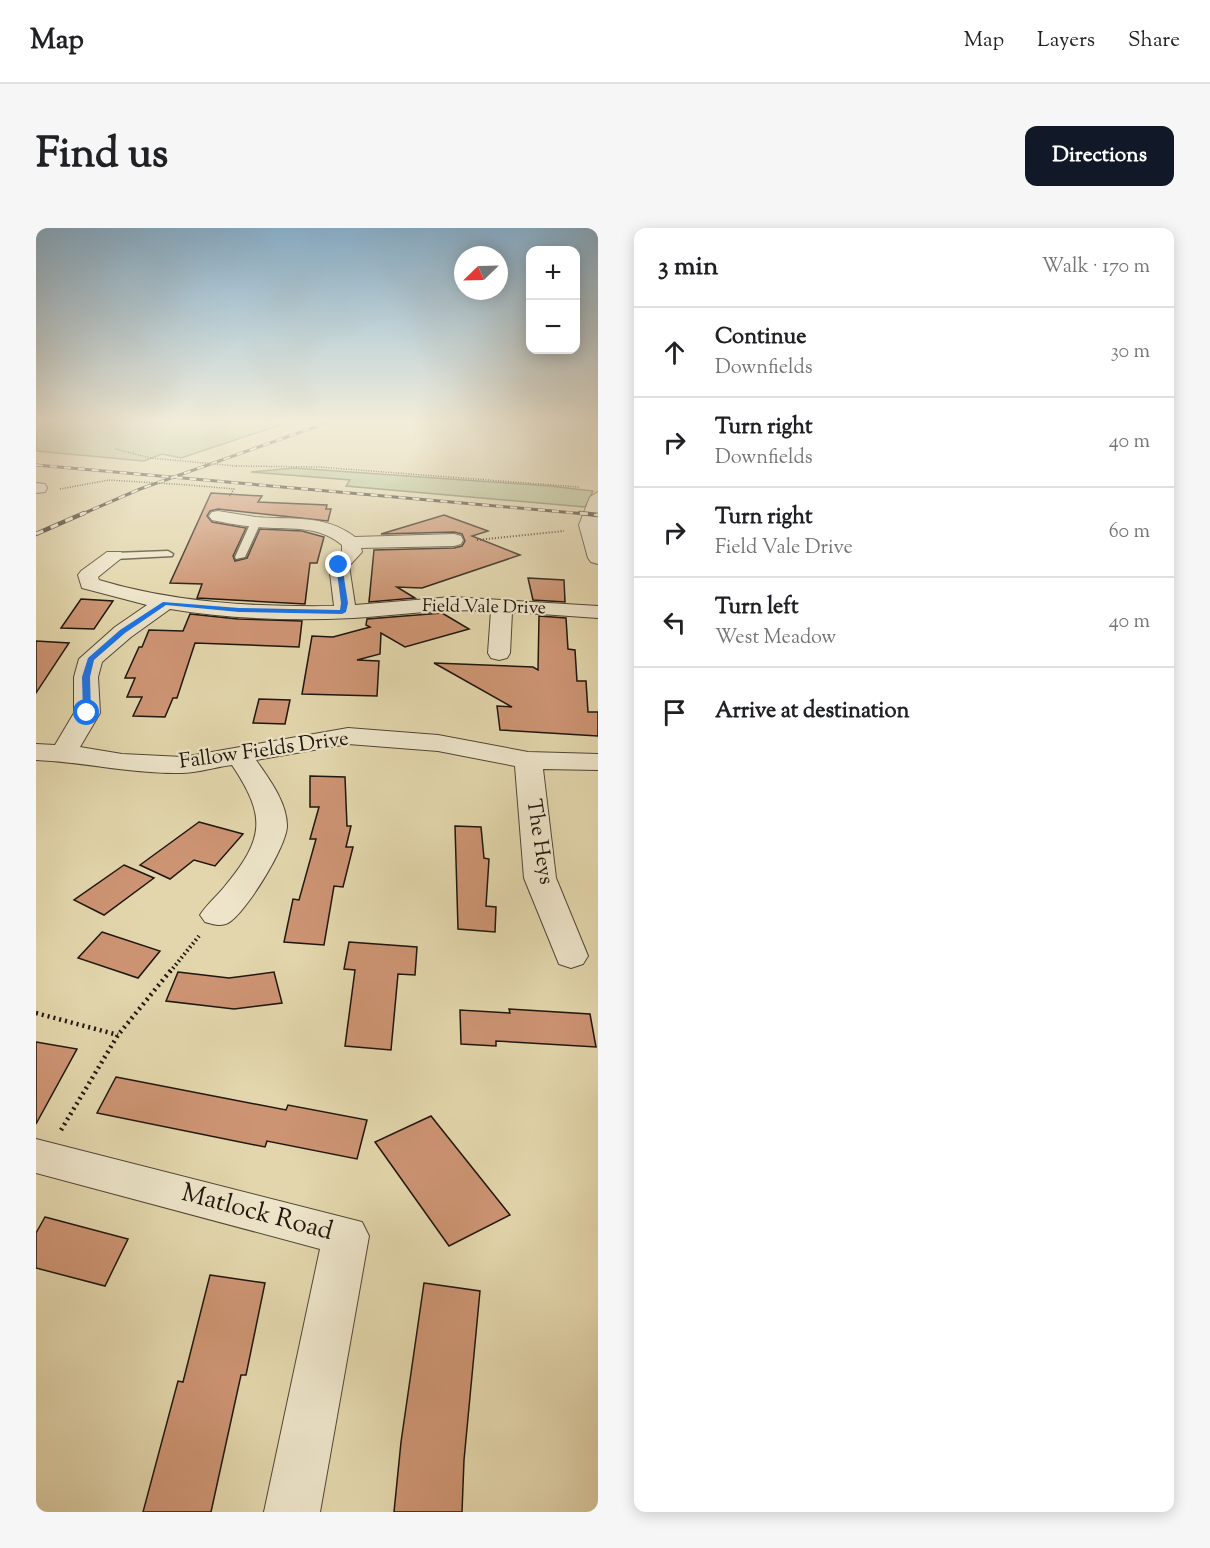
<!DOCTYPE html>
<html lang="en">
<head>
<meta charset="utf-8">
<style>
  body { margin:0; font-family:"Sorts Mill Goudy",serif; background:#f6f6f6; color:#202124 }
  .controls { position:absolute; right:18px; top:18px; display:grid; overflow:hidden; border-radius:12px; box-shadow:0 3px 15px #0003 }
  .controls button { width:54px; height:54px; display:grid; place-items:center; padding:0; border:0; border-bottom:2px solid #e0e0e0; background:#fff; color:#202124; font:30px sans-serif }
  .compass { position:absolute; left:418px; top:18px; width:54px; height:54px; border-radius:50%; background:#fff; box-shadow:0 3px 15px #0003; rotate:247deg }
  .stop { position:absolute; width:18px; height:18px; margin:-14px; border:4px solid #1a73e8; border-radius:50%; background:#fff }
  .stop.end { background:#1a73e8; border-color:#fff; box-shadow:0 2px 6px #0008 }
  .list { margin:0; padding:0; list-style:none }
  h2 { display:flex; justify-content:space-between; align-items:center; height:78px; margin:0; padding:0 24px; font-size:26px }
  h2 small { font-size:20px; font-weight:400; color:#757577 }
  .list li { display:grid; grid-template-columns:39px 1fr auto; gap:18px; align-items:center; box-sizing:border-box; height:90px; padding:0 24px; border-top:2px solid #e0e0e0 }
  .list b { display:block; font-size:22px; white-space:nowrap }
  .list p { margin:0; font-size:20px; white-space:nowrap; color:#757577 }
  .list em { font-size:20px; font-style:normal; color:#757577 }
  .icon { flex:none; width:33px; height:33px; fill:none; stroke:currentColor; stroke-width:2; stroke-linecap:round; stroke-linejoin:round }
  .map { position:relative; flex:none; width:562px; height:1284px; overflow:hidden; border-radius:12px }
  header { display:flex; align-items:center; gap:36px; box-sizing:border-box; height:84px; padding:0 30px; background:#fff; border-bottom:2px solid #e0e0e0 }
  header strong { font-size:28px }
  nav { display:flex; gap:33px; margin-inline-start:auto; font-size:21px }
  .intro { display:flex; align-items:center; justify-content:space-between; box-sizing:border-box; height:144px; padding:0 36px }
  h1 { margin:0; font-size:42px }
  .button { padding:15px 27px; border-radius:12px; background:#111827; color:#fff; font-size:21px; font-weight:700 }
  main { display:flex; gap:36px; padding:0 36px }
  aside { flex:1; background:#fff; border-radius:12px; box-shadow:0 3px 15px #0003 }
  .map>svg:first-child { display:block }
  .green { fill:#afbe8d; stroke:#676a4d; stroke-width:1.5 }
  .building { fill:#cd9473; stroke:#1f160d; stroke-width:1.5 }
  .lines { fill:none; stroke-linecap:round; stroke-linejoin:round }
  .lane-casing { stroke:#504635; stroke-width:3 }
  .street-casing { stroke:#504635; stroke-width:2 }
  .path-far3 { stroke:#1f160d; stroke-width:1.5; stroke-dasharray:1 1.5; stroke-linecap:butt }
  .path-far2 { stroke:#1f160d; stroke-width:2; stroke-dasharray:1 2; stroke-linecap:butt }
  .path-far1 { stroke:#1f160d; stroke-width:4; stroke-dasharray:1.5 3; stroke-linecap:butt }
  .path { stroke:#1f160d; stroke-width:4.5; stroke-dasharray:2 4; stroke-linecap:butt }
  .lane { fill:#ede4c9; fill-rule:evenodd }
  .street { fill:#ede4c9; fill-rule:evenodd }
  .rail-far1-casing { stroke:#1f160d; stroke-width:3 }
  .rail-casing { stroke:#1f160d; stroke-width:4.5 }
  .rail-far1 { stroke:#ede4c9; stroke-width:2; stroke-dasharray:7; stroke-linecap:butt }
  .rail { stroke:#ede4c9; stroke-width:3; stroke-dasharray:8; stroke-linecap:butt }
  .path-bridge { stroke:#1f160d; stroke-width:1.5; stroke-dasharray:1 1.5; stroke-linecap:butt }
  .route { fill:#1a73e8 }
  .labels { text-anchor:middle; dominant-baseline:central; stroke-width:4.5; stroke-linejoin:round; paint-order:stroke }
  .far-street-label { font-size:18px; fill:#1f160d; stroke:#ede4c9 }
  .street-label { font-size:21px; fill:#1f160d; stroke:#ede4c9 }
  .near-street-label { font-size:26px; fill:#1f160d; stroke:#ede4c9 }
</style>
</head>
<body>
<header>
<strong>Map</strong>
<nav><a>Map</a><a>Layers</a><a>Share</a></nav>
</header>
<div class="intro"><h1>Find us</h1><a class="button">Directions</a></div>
<main>
<div class="map">
<svg width="562" height="1284" viewBox="0 0 562 1284">
  <rect width="100%" height="100%" fill="#e3d6ac"/>
  <filter id="stains"><feTurbulence type="fractalNoise" baseFrequency=".00333" numOctaves="4"/><feColorMatrix values="0 0 0 0 .2 0 0 0 0 .09 0 0 0 0 .02 0 0 0 .5 -.17"/></filter>
  <radialGradient id="worn" r=".72"><stop offset=".6" stop-color="#630" stop-opacity="0"/><stop offset="1" stop-color="#630" stop-opacity=".3"/></radialGradient>
  <g class="green">
    <polygon points="0,193 256,193 145,230 126,226 108,233 0,223"/>
    <polygon points="258,240 514,258 557,263 549,279 310,258 314,252 215,244"/>
  </g>
  <g class="building">
    <polygon points="175,265 226,268 222,274 291,277 290,281 295,281 292,293 182,281 174,283 171,288 176,294 210,300 197,328 199,333 211,330 224,301 266,303 288,309 281,335 274,335 269,376 161,370 166,356 134,355"/>
    <polygon points="408,287 452,303 436,308 484,327 386,360 361,359 379,370 333,374 338,322 418,320 426,318 429,313 426,306 418,304 345,306"/>
    <polygon points="492,350 528,352 529,374 497,372"/>
    <polygon points="45,371 77,373 58,401 25,400"/>
    <polygon points="406,385 433,401 369,419 345,405 344,426 321,432 343,433 341,468 266,466 276,408 297,409 334,399 330,397 331,391"/>
    <polygon points="154,386 202,391 266,393 263,419 159,415 141,470 137,470 129,489 97,488 106,469 91,469 99,450 89,450 103,419 106,419 113,402 147,403"/>
    <polygon points="503,388 530,390 532,421 539,422 541,453 550,453 552,484 562,484 562,508 464,502 461,478 476,479 398,435 497,439 502,442"/>
    <polygon points="0,413 33,415 0,465"/>
    <polygon points="223,471 254,472 249,496 217,495"/>
    <polygon points="274,548 309,549 311,598 315,598 310,619 317,619 307,659 298,658 288,717 248,714 257,671 263,672 280,611 274,611 283,579 274,579"/>
    <polygon points="163,594 207,606 179,638 158,632 134,651 104,637"/>
    <polygon points="419,598 445,599 448,630 453,631 450,678 460,679 459,704 422,701"/>
    <polygon points="88,637 118,650 68,687 38,672"/>
    <polygon points="66,704 124,723 102,750 42,730"/>
    <polygon points="313,714 381,719 379,747 362,746 355,822 309,818 319,742 308,741"/>
    <polygon points="142,744 193,750 238,744 246,775 198,781 130,773"/>
    <polygon points="473,781 554,786 560,819 460,813 460,818 425,816 424,782 474,785"/>
    <polygon points="0,814 41,821 0,896"/>
    <polygon points="80,849 250,882 252,877 331,892 321,931 231,913 229,919 61,885"/>
    <polygon points="395,888 474,987 413,1018 339,914"/>
    <polygon points="9,989 92,1011 69,1058 0,1040 0,1005"/>
    <polygon points="174,1047 229,1055 210,1147 205,1147 175,1284 107,1284 142,1153 147,1154"/>
    <polygon points="388,1055 444,1063 428,1232 426,1284 358,1284 365,1214"/>
  </g>
  <g class="lines">
    <defs>
      <g id="lane">
        <polygon points="220,291 225,294 209,329 200,331 199,329 215,294"/>
        <polygon points="132,323 137,326 136,328 78,331 73,328 78,325"/>
      </g>
      <g id="street">
        <polygon points="0,255 9,256 11,260 9,264 0,265"/>
        <polygon points="562,264 562,336 555,334 552,330 543,297 554,269"/>
        <path d="M182,283C194,285 207,287 220,289C255,292 289,286 319,309L418,306L425,308L427,312L425,316L418,318L325,320L326,324L313,338L319,377L416,369L562,378V390L476,384L474,425L471,430L463,432L455,430L452,425L455,383C408,380 364,387 317,390C257,393 194,391 134,381L95,409L66,434L62,449L64,485L44,519L86,526L147,529L312,500L402,507L492,524L562,526V542L507,541L520,650L552,728L547,736L535,740L523,736L488,650L479,538L402,523L312,516L220,532C233,551 251,574 251,598C251,618 209,686 192,695C184,699 177,696 169,694L164,687C171,676 181,668 189,658C229,610 230,588 196,537C179,539 161,545 145,545C96,546 49,534 0,532V516L19,517L38,485V449L43,431L79,399L111,377L46,360L42,347L45,343L71,324H85L88,328L62,349L63,352C139,375 218,379 298,378L293,337L306,323V317C281,296 252,302 222,299C207,298 190,295 176,292L173,288L176,284Z"/>
        <polygon points="0,911 326,994 333,1008 284,1284 228,1284 284,1021 0,945"/>
      </g>
    </defs>
    <use href="#lane" class="lane-casing"/>
    <use href="#street" class="street-casing"/>
    <g class="path-far3">
      <polyline points="80,221 114,230"/>
      <polyline points="200,238 283,239 543,259"/>
      <polyline points="153,257 198,261 193,269"/>
      <polyline points="24,261 73,252"/>
    </g>
    <polyline class="path-far2" points="441,312 528,303"/>
    <polyline class="path-far1" points="134,744 163,708"/>
    <g class="path">
      <polyline points="0,785 82,807"/>
      <polyline points="25,902 82,807 135,742"/>
    </g>
    <use href="#lane" class="lane"/>
    <use href="#street" class="street"/>
    <defs>
      <g id="rail-far1">
        <polyline points="0,237 561,287"/>
        <polyline points="44,287 104,261 296,193"/>
      </g>
      <g id="rail">
        <polyline points="544,285 562,287"/>
        <polyline points="0,306 48,285"/>
      </g>
    </defs>
    <use href="#rail-far1" class="rail-far1-casing"/>
    <use href="#rail" class="rail-casing"/>
    <use href="#rail-far1" class="rail-far1"/>
    <use href="#rail" class="rail"/>
    <g class="path-bridge">
      <polyline points="114,230 200,238"/>
      <polyline points="73,252 153,257"/>
    </g>
  </g>
  <linearGradient id="sky" x2="0" y2="1"><stop stop-color="#89b5d4"/><stop offset="0.52" stop-color="#f2edda"/><stop offset="1" stop-color="#f2edda" stop-opacity="0"/></linearGradient>
  <rect width="562" height="372" fill="url(#sky)"/>
  <polygon class="route" points="303,336 306,337 312,375 310,384 306,386 203,384 130,377 89,405 58,432 54,449 55,485 51,488 47,485 46,449 52,430 84,402 127,374 203,380 304,382 305,375 300,337"/>
  <g class="labels">
    <g class="far-street-label">
      <text transform="translate(448 380) rotate(1)">Field Vale Drive</text>
    </g>
    <g class="street-label">
      <text transform="translate(228 523) rotate(-8)">Fallow Fields Drive</text>
      <text transform="translate(503 614) rotate(81)">The Heys</text>
    </g>
    <g class="near-street-label">
      <text transform="translate(221 985) rotate(15)">Matlock Road</text>
    </g>
  </g>
  <rect width="100%" height="100%" filter="url(#stains)"/>
  <rect width="100%" height="100%" fill="url(#worn)"/>
</svg>
<div class="controls">
<button>+</button>
<button>−</button>
</div>
<svg class="compass" viewBox="-18 -18 36 36"><path d="M0-13l5 13h-10z" fill="#e53935"/><path d="M0 13l5-13h-10z" fill="#757577"/></svg>
<div class="stop" style="left:51px;top:485px"></div>
<div class="stop end" style="left:303px;top:337px"></div>
</div>
<aside>
<h2>3 min<small>Walk · 170 m</small></h2>
<ul class="list">
<li><svg class="icon" aria-label="ahead" viewBox="0 0 24 24"><path d="M12 20V5M6 11l6-6 6 6"/></svg><div><b>Continue</b><p>Downfields</p></div><em>30 m</em></li>
<li><svg class="icon" aria-label="right" viewBox="0 0 24 24"><path d="M7 20v-9h11M14 6l5 5-5 5"/></svg><div><b>Turn right</b><p>Downfields</p></div><em>40 m</em></li>
<li><svg class="icon" aria-label="right" viewBox="0 0 24 24"><path d="M7 20v-9h11M14 6l5 5-5 5"/></svg><div><b>Turn right</b><p>Field Vale Drive</p></div><em>60 m</em></li>
<li><svg class="icon" aria-label="left" viewBox="0 0 24 24"><path d="M17 20v-9H6M10 6l-5 5 5 5"/></svg><div><b>Turn left</b><p>West Meadow</p></div><em>40 m</em></li>
<li><svg class="icon" aria-label="arrive" viewBox="0 0 24 24"><path d="M6 21V4h12l-3 4 3 4H6"/></svg><div><b>Arrive at destination</b></div></li>
</ul>
</aside>
</main>
</body>
</html>
